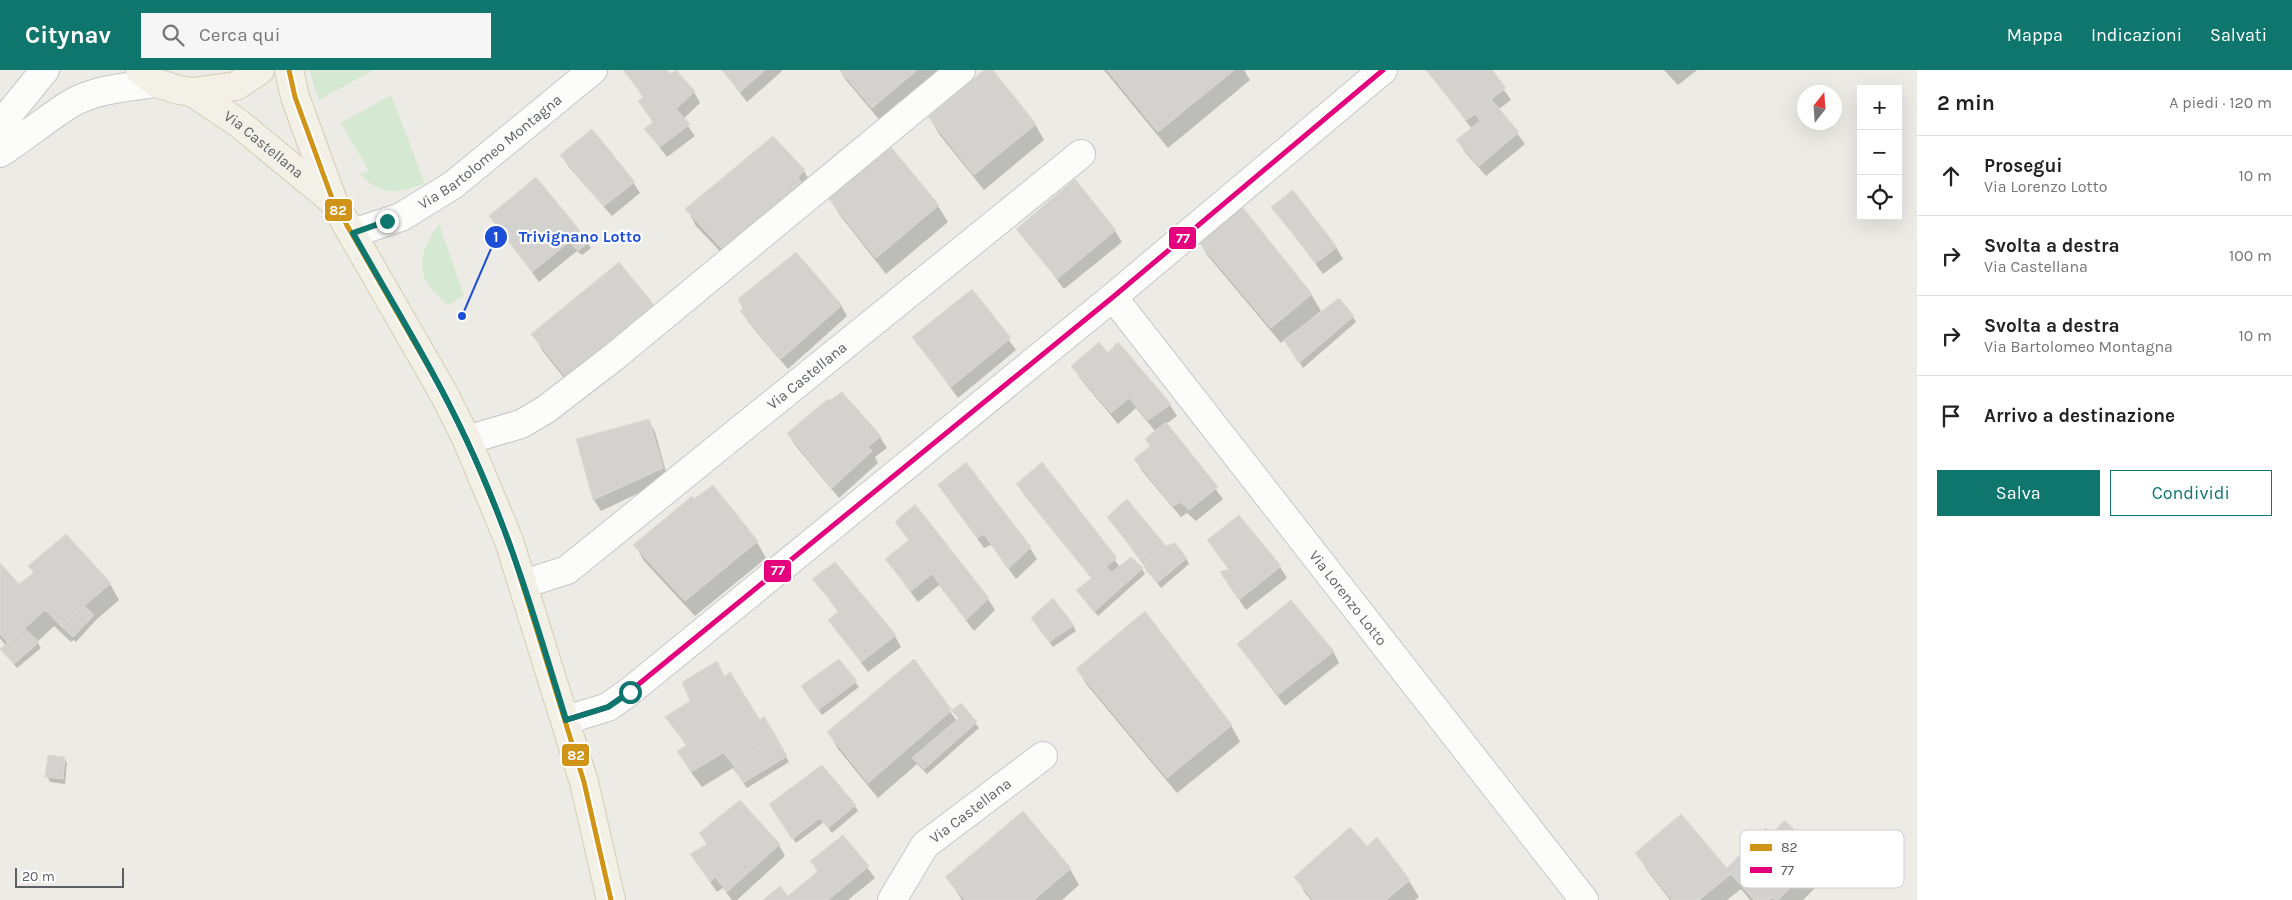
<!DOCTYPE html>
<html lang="it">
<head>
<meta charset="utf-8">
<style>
  body { margin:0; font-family:Karla,sans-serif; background:#f6f6f6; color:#222 }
  .controls { position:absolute; right:15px; top:15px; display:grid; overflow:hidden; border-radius:0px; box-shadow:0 5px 20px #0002 }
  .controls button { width:45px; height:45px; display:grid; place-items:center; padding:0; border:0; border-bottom:1px solid #e0e0e0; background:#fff; color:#222; font:25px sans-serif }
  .compass { position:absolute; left:1797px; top:15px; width:45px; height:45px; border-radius:50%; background:#fff; box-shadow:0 5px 20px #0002; rotate:17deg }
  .scale { position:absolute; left:15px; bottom:12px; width:109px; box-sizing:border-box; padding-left:5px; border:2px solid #5c5f64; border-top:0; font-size:14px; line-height:18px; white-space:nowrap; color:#5c5f64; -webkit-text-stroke:4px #fff; paint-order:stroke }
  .stop { position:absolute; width:15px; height:15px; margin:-11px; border:4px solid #0f766e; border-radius:50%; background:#fff }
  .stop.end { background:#0f766e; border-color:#fff; box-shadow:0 1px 5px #0008 }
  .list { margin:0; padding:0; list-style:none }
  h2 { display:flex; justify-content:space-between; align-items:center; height:65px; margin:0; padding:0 20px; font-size:21px }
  h2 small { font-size:16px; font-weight:400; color:#767676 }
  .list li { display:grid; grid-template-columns:32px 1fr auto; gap:15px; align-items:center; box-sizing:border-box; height:80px; padding:0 20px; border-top:1px solid #e0e0e0 }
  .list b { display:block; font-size:19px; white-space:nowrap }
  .list p { margin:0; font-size:16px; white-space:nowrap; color:#767676 }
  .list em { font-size:16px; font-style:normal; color:#767676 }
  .actions { display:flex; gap:10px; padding:15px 20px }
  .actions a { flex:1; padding:11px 0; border:1px solid #0f766e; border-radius:0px; text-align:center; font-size:18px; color:#0f766e }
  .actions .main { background:#0f766e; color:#fff }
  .icon { flex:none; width:28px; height:28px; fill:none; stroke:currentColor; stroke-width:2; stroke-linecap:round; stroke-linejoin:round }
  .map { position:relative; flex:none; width:1917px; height:830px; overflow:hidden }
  header { display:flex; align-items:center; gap:30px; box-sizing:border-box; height:70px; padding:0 25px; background:#0f766e; color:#fff }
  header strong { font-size:24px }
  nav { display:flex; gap:28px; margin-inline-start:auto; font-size:18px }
  .search { width:350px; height:45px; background:#f6f6f6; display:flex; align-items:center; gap:12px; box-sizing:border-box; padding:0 18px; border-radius:0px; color:#767676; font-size:19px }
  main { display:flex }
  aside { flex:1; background:#fff }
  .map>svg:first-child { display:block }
  .green { fill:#d4e8d2 }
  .shadow { fill:#0003 }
  .building { fill:#d3d2cf; stroke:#dbdad6 }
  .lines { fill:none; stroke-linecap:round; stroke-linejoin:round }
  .minor-casing { stroke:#c7c7c7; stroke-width:30 }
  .major-casing { stroke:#d4ccb4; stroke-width:30 }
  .minor { stroke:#fcfcfb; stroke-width:28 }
  .major { stroke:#f3f1e7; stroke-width:28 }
  .bus-1-casing { stroke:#fff; stroke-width:9 }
  .bus-2-casing { stroke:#fff; stroke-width:9 }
  .bus-1 { stroke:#d09419; stroke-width:5 }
  .bus-2 { stroke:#e5007d; stroke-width:5 }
  .route { stroke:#0f766e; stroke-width:6 }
  .labels { text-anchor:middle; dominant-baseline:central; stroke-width:4.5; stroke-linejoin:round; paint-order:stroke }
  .street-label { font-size:15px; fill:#5c5f64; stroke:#fff }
  .key { fill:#fff; stroke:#cecfd0; stroke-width:1 }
  .key-label { font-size:14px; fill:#5c5f64 }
  .leader { fill:none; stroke:#1d4ed8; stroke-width:2 }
  .callout-dot { fill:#1d4ed8; stroke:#fff; stroke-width:2 }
  .mark-label { font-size:15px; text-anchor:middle; font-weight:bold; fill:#fff }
  .callout-label { font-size:16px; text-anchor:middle; font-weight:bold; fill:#1d4ed8; stroke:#fff; stroke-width:4.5; stroke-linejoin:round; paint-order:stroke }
  .line-badge { stroke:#fff; stroke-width:2 }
  .badge-label { font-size:14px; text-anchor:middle; font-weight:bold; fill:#fff }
</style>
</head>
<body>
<header>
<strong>Citynav</strong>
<div class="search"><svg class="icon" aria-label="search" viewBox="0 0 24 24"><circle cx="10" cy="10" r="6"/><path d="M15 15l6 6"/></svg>Cerca qui</div>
<nav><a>Mappa</a><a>Indicazioni</a><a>Salvati</a></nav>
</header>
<main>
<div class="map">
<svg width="1917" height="830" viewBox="0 0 1917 830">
  <rect width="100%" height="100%" fill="#ecebe6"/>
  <g class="green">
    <polygon points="309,0 373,0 319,30"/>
    <path d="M391,25L425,114C396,122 383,128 360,104L369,101L341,53Z"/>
    <path d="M439,154L464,226L448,235C414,208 416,188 439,154Z"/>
  </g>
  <g class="shadow">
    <polygon points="625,0 665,0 694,22 700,33 683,49 695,66 667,87 645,59 653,53 640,32 644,29"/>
    <polygon points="722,0 781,0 782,1 747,32"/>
    <polygon points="840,0 946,0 882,53 846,10"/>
    <polygon points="986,0 991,0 1035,54 1044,70 984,120 939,64 929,47"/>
    <polygon points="1104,0 1244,0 1250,10 1168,78"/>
    <polygon points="1427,0 1490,0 1511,30 1499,39 1525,74 1486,106 1464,81 1458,70 1472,59"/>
    <polygon points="1664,0 1697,0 1678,15"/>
    <polygon points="891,79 938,136 948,152 886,204 839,144 830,128"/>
    <polygon points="562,85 633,112 640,123 612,146 568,96"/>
    <polygon points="804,101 813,117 733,195 696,156 687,139"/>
    <polygon points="1273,137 1336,177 1343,189 1323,204"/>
    <polygon points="491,146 580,162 591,178 582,185 577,181 539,212"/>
    <polygon points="1018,159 1115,161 1122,172 1064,219"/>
    <polygon points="1198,170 1311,224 1321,241 1312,248 1313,250 1353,247 1356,252 1303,298 1286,269 1281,273 1208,186"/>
    <polygon points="972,220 1016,280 958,328 914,268"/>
    <polygon points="841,235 847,246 788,299 748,252 742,241"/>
    <polygon points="653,236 663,252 576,323 542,280 533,264"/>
    <polygon points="1118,273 1170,335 1177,346 1166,354 1223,429 1196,451 1187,443 1181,447 1142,401 1135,389 1151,377 1156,362 1136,338 1118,354 1079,307 1073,296 1108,285"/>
    <polygon points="842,324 880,367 887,378 875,387 878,393 839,428 795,375 788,364"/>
    <polygon points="649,351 655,362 668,409 601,441 594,430 577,370"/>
    <polygon points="1042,394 1120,497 1142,499 1145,504 1098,546 1077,521 1092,509 1024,425 1017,414"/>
    <polygon points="939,416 1030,478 1037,489 1016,509 991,475 984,478"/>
    <polygon points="1108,447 1186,488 1189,494 1161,518"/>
    <polygon points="1239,447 1280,497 1287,508 1246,540 1228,514 1229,500 1208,471"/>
    <polygon points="897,452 988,529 995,540 974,561 939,515 918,532 894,500 887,489 909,471"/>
    <polygon points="66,466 110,514 119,530 96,550 76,572 74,570 71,572 54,556 37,572 41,578 17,598 2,580 6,576 0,568 0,495 19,515 34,504 30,496"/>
    <polygon points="757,472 766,488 695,546 644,491 635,475"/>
    <polygon points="814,509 895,566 901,577 868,602 830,550 839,543"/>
    <polygon points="1035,553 1073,555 1076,561 1053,577"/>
    <polygon points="1238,575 1333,581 1339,593 1285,636"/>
    <polygon points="838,591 859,617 822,645 805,621"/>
    <polygon points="913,591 957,651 960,649 952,641 961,635 979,658 927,704 917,694 878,728 838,679 829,663"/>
    <polygon points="717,592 725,607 781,677 789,692 747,718 733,698 702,717 688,698 687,677 667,647 692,632"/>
    <polygon points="1077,599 1231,655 1240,672 1177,723 1087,615"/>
    <polygon points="64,688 67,693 65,714 50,712 47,706"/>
    <polygon points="855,736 858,741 832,763 824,752 796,773 774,740"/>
    <polygon points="1022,743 1070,799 1079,815 1062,830 962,830 947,807"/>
    <polygon points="1785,752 1819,788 1829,804 1803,830 1750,830 1741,819 1727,830 1670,830 1646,799 1637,783 1727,800 1769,767"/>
    <polygon points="701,764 779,775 785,786 737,830 732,830 723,818 717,822 699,796 707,775"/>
    <polygon points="843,766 875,808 848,830 765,830 788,828 818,803 812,792"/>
    <polygon points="1377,769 1409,811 1419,827 1415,830 1311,830 1305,823 1296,807 1367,778"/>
  </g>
  <g class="building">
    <polygon points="623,0 667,0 670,4 676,0 695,21 676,39 690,54 660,77 644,59 653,52 638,31 644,27"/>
    <polygon points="722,0 765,0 740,22"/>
    <polygon points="840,0 917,0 872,38"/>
    <polygon points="984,0 993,0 1036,54 974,105 928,47"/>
    <polygon points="1107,0 1234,0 1158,62"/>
    <polygon points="1426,0 1492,0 1506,18 1491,29 1519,62 1479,96 1456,70 1480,51 1476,44 1466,50"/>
    <polygon points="592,59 635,112 604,136 560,85"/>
    <polygon points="773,66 805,100 798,107 802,114 723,180 685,139"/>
    <polygon points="891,77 939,135 876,188 828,128"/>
    <polygon points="536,107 581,162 532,202 489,146"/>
    <polygon points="1075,109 1116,160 1057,209 1016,159"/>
    <polygon points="1293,120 1337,177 1316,193 1271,137"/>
    <polygon points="1240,134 1312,224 1271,258 1197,170"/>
    <polygon points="581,162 589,172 578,181 569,171"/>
    <polygon points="796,182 842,235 781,289 740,241 743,239 738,229"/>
    <polygon points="619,192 654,235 566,307 531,264"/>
    <polygon points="972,219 1011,268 951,317 912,267"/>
    <polygon points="1339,228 1354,246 1299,293 1284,270"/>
    <polygon points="1099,272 1108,283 1118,272 1171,334 1148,350 1129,328 1111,343 1071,296"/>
    <polygon points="842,322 881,366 868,377 872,381 832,418 787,363 828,329 831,330"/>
    <polygon points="649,349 663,398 593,430 576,369"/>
    <polygon points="1166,352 1218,417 1189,440 1180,432 1173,436 1134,389 1150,376 1145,369"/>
    <polygon points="966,392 1031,477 1008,499 984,464 977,468 938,415"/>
    <polygon points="1042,392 1117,488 1092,508 1016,414"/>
    <polygon points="713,415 758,471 685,531 633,475 692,426 694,429"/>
    <polygon points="1127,429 1166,476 1144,493 1107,447"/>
    <polygon points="915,434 989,528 966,550 932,504 911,521 885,489 909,470 895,452"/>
    <polygon points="1239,445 1281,496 1239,530 1220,502 1229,499 1207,470"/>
    <polygon points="66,464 111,513 61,556 45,540 8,573 0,564 0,493 19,514 34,503 28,496"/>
    <polygon points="1175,473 1187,488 1157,513 1145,499 1144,493 1166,476"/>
    <polygon points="1131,487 1143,498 1094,542 1076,520 1106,497 1112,502"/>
    <polygon points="835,492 896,565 861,592 828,550 839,541 812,509"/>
    <polygon points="1053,528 1074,555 1049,572 1031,548"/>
    <polygon points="1291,530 1334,581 1278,625 1237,574"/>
    <polygon points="84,536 94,545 73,567 61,556"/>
    <polygon points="1145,541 1232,655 1167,708 1076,599"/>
    <polygon points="24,558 39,572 14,594 0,579"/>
    <polygon points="839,589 857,611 818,640 801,616"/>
    <polygon points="914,589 952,640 868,713 827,662"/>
    <polygon points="717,591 724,607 730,602 760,650 764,646 777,668 732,693 723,683 691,702 677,681 687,675 665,647 690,631 682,612"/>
    <polygon points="961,633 977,652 924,699 912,688 960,647 952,640"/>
    <polygon points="777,668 787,686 743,713 732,693"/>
    <polygon points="48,685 65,687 63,709 45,707"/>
    <polygon points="822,695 856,735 828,758 820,748 792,769 769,734"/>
    <polygon points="740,730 780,774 727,822 715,807 710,812 690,784 707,774 699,763"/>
    <polygon points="1023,741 1071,798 1034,830 965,830 945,807"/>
    <polygon points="1681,744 1727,798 1766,758 1770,765 1785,750 1820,787 1778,830 1771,828 1769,830 1754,830 1731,804 1699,830 1672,830 1635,783"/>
    <polygon points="1350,757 1367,776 1377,767 1410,810 1386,830 1313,830 1294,807"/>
    <polygon points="843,765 869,796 828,830 763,830 780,816 788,826 818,801 810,791"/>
  </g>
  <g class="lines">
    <defs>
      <g id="minor">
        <polyline points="0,55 45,0"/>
        <path d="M0,83C24,68 46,49 70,34C95,19 128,17 156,13"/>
        <path id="s1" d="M353,163L401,147L453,115L593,0"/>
        <path id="s2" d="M1113,227L1584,830"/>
        <polyline points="467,370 521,354 545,340 614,287 961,0"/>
        <path id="s3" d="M524,514L567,500L1081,84"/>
        <polyline points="566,650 608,637 629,622 1113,227 1383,0"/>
        <path id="s4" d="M892,830L925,775L1043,686"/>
      </g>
      <g id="major">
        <polyline points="140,0 156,13 179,20 192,22 236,16 260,0"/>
        <polyline points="289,0 295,27 333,131 444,324 467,370 509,471 584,712 611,830"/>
        <path id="s5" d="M192,22L237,52L333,131"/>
      </g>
    </defs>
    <use href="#minor" class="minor-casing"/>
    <use href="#major" class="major-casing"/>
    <use href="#minor" class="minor"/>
    <use href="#major" class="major"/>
    <defs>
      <polyline id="bus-1" points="289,0 295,27 333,131 444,324 467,370 509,471 584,712 611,830"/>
      <polyline id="bus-2" points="566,650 608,637 629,622 1113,227 1383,0"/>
    </defs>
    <use href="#bus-1" class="bus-1-casing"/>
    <use href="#bus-2" class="bus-2-casing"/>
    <use href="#bus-1" class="bus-1"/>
    <use href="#bus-2" class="bus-2"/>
  </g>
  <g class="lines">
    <path class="route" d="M387,151L353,163C391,231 433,298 466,369C509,459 537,555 566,650L608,637L630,622"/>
  </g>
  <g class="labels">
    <g class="street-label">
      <text stroke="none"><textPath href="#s5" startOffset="89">Via Castellana</textPath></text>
      <text stroke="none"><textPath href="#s1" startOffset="161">Via Bartolomeo Montagna</textPath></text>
      <text stroke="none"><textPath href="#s3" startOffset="354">Via Castellana</textPath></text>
      <text stroke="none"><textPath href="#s2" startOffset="382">Via Lorenzo Lotto</textPath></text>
      <text stroke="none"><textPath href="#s4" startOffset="121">Via Castellana</textPath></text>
    </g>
  </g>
  <rect x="1740" y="760" width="164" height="58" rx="8" class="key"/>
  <rect x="1750" y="774" width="22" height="7" fill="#d09419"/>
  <rect x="1750" y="797" width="22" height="6" fill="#e5007d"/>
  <g class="key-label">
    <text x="1781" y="782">82</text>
    <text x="1781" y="805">77</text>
  </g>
  <path class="leader" d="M462 246L496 167"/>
  <g class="callout-dot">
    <circle cx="462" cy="246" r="5"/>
    <circle cx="496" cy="167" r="12"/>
  </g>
  <g class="mark-label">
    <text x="496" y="172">1</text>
  </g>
  <g class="callout-label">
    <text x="580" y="172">Trivignano Lotto</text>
  </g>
  <g class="line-badge">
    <rect x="324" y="128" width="29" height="24" rx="5" fill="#d09419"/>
    <rect x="1168" y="156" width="29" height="24" rx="5" fill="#e5007d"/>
    <rect x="763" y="489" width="29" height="24" rx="5" fill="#e5007d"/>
    <rect x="561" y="673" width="29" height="24" rx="5" fill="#d09419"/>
  </g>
  <g class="badge-label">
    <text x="338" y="145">82</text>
    <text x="1183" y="173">77</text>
    <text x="778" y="505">77</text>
    <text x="576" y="690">82</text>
  </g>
</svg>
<div class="controls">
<button>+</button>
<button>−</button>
<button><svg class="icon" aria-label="locate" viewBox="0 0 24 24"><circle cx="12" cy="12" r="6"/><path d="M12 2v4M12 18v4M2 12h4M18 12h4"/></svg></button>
</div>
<svg class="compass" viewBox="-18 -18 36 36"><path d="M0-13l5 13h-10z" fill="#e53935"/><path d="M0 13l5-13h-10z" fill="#767676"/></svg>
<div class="scale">20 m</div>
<div class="stop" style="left:630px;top:622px"></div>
<div class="stop end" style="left:387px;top:151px"></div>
</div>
<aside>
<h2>2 min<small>A piedi · 120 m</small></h2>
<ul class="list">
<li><svg class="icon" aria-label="ahead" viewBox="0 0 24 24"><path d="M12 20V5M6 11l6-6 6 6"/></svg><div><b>Prosegui</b><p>Via Lorenzo Lotto</p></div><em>10 m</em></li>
<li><svg class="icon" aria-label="right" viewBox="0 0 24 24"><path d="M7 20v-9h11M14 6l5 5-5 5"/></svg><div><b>Svolta a destra</b><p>Via Castellana</p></div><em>100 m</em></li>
<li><svg class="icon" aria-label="right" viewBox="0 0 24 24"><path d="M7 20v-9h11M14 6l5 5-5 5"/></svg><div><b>Svolta a destra</b><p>Via Bartolomeo Montagna</p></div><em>10 m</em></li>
<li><svg class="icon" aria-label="arrive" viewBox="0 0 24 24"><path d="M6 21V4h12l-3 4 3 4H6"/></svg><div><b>Arrivo a destinazione</b></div></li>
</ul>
<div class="actions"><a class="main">Salva</a><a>Condividi</a></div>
</aside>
</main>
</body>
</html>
